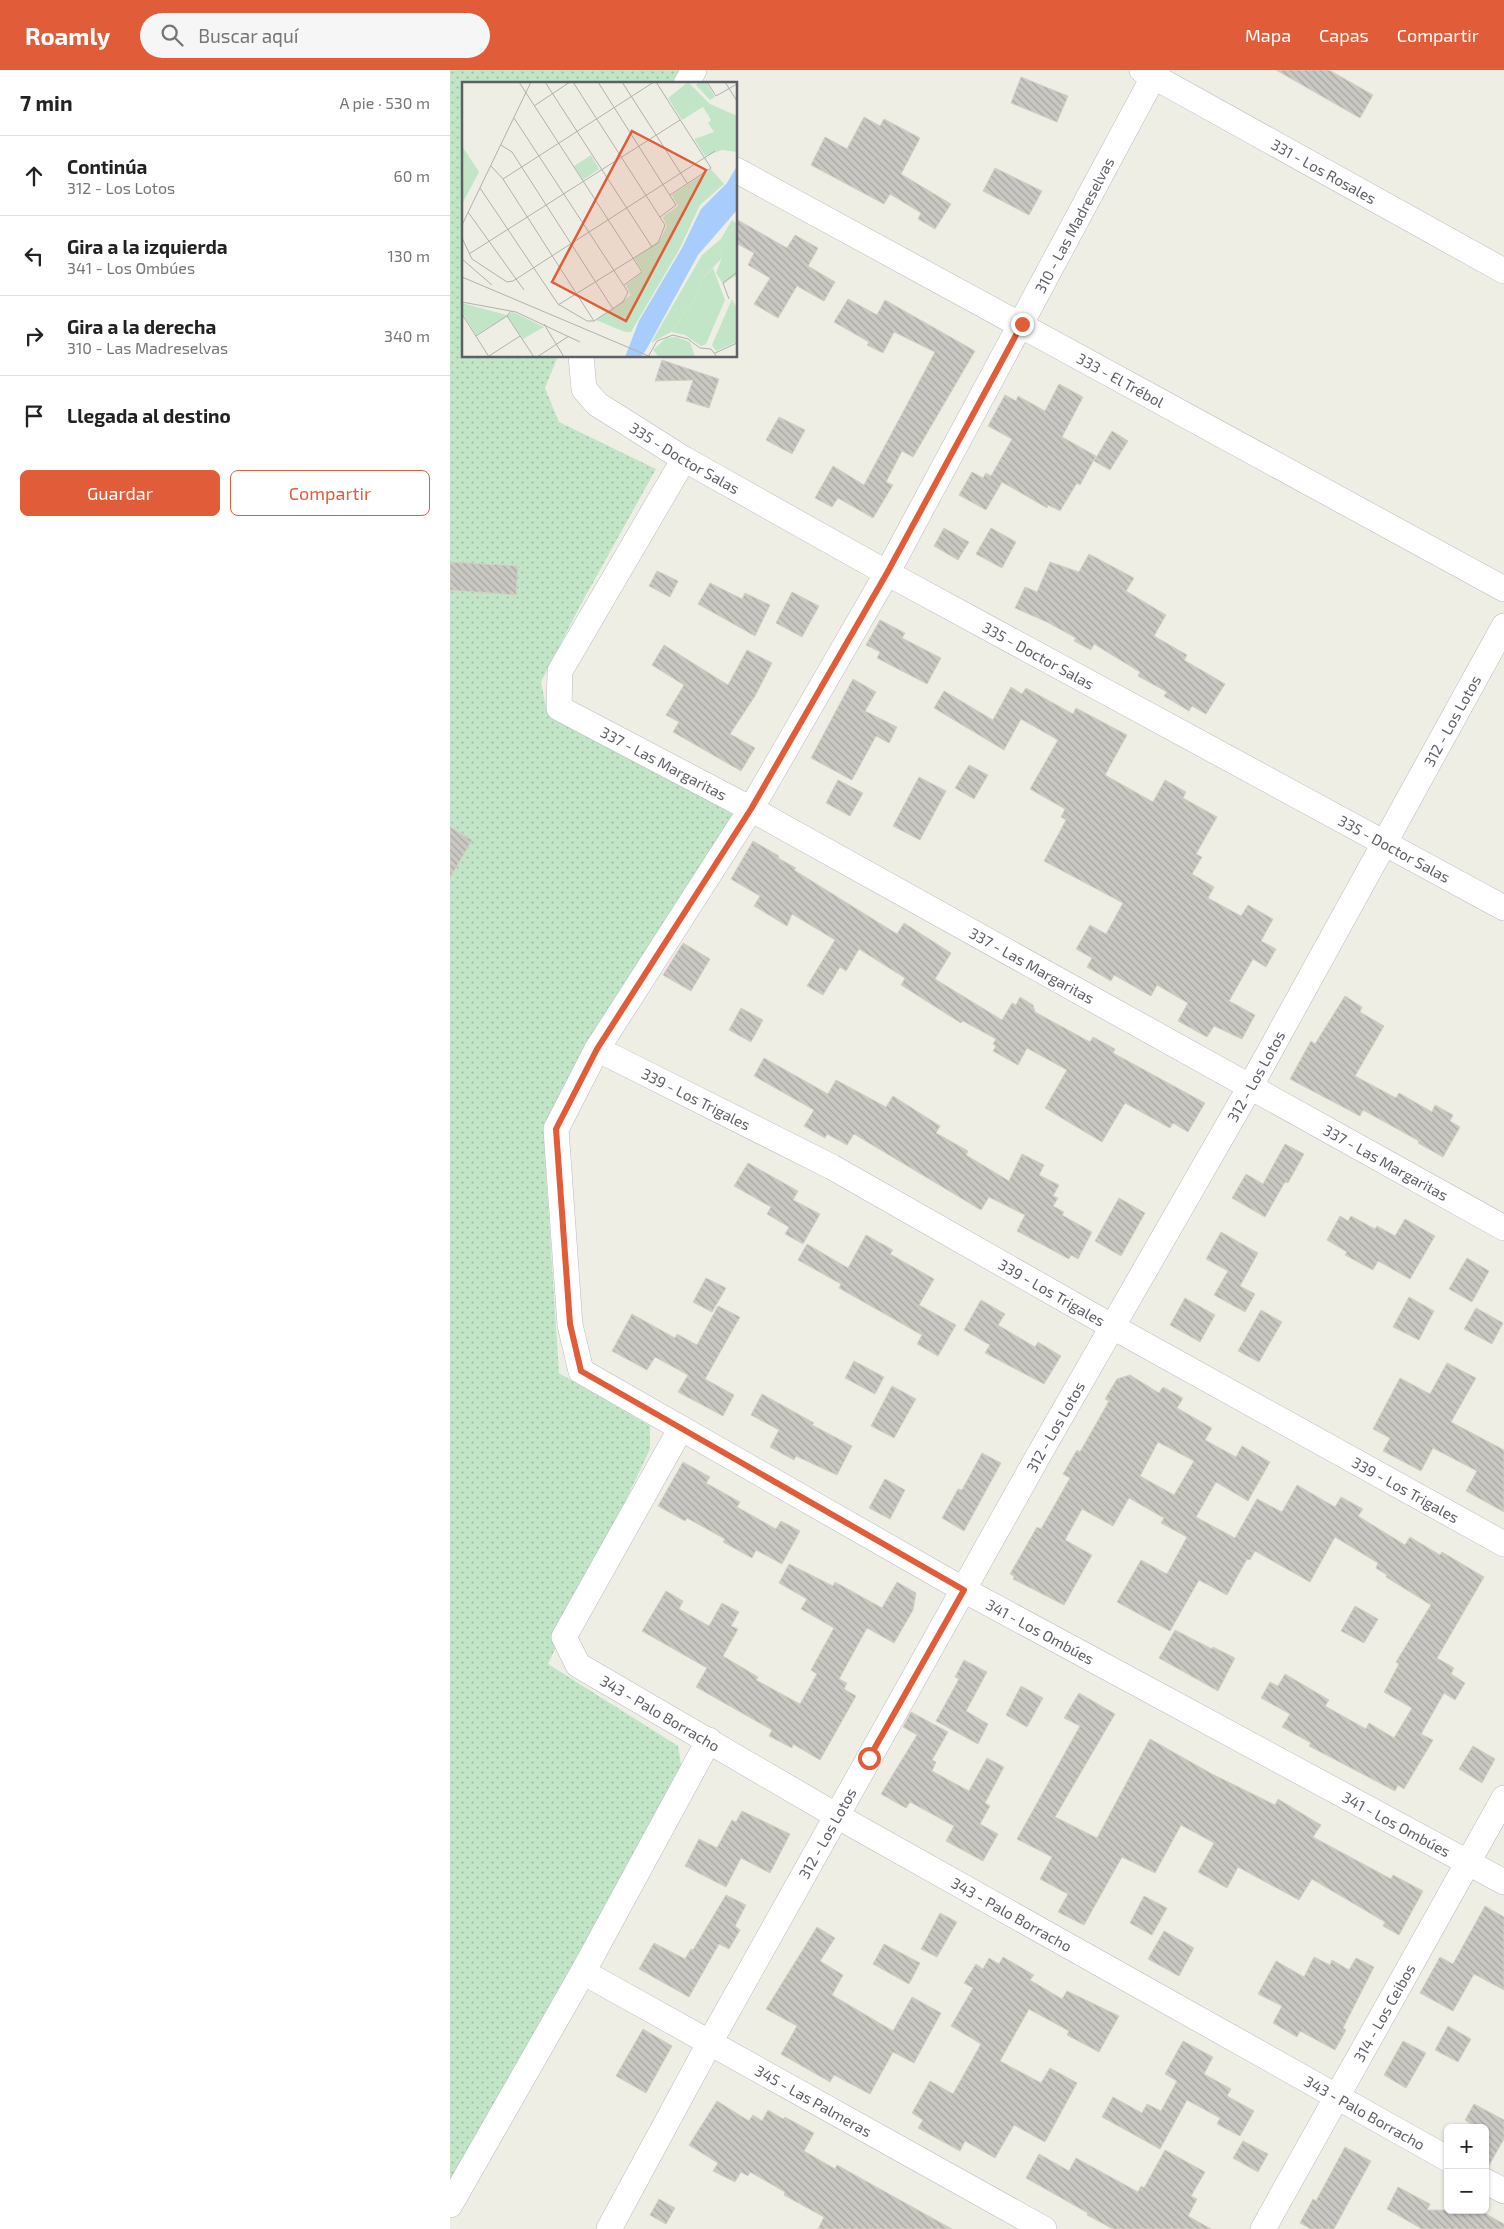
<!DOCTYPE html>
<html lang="es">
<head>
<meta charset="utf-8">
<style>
  body { margin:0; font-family:"Exo 2",sans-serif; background:#f6f6f6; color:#222 }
  .controls { position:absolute; right:15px; bottom:15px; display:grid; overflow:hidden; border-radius:8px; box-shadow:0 1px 4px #0004 }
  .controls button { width:45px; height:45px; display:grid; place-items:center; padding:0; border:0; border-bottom:1px solid #e0e0e0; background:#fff; color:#222; font:25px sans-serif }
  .stop { position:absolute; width:15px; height:15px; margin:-11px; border:4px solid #e15c38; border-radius:50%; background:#fff }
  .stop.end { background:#e15c38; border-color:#fff; box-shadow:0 1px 5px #0008 }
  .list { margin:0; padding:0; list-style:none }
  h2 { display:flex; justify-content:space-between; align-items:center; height:65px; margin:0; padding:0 20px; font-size:21px }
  h2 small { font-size:16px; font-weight:400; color:#767676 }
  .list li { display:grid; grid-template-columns:32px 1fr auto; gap:15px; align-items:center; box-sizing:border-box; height:80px; padding:0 20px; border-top:1px solid #e0e0e0 }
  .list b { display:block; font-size:19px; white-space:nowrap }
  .list p { margin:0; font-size:16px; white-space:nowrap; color:#767676 }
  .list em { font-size:16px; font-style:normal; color:#767676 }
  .actions { display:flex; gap:10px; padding:15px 20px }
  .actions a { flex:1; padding:11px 0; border:1px solid #e15c38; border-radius:8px; text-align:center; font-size:18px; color:#e15c38 }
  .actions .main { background:#e15c38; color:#fff }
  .icon { flex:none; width:28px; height:28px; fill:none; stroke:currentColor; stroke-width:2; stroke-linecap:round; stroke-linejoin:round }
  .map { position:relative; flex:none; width:1054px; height:2159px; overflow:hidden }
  header { display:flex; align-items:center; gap:30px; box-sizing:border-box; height:70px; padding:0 25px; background:#e15c38; color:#fff }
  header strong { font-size:24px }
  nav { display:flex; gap:28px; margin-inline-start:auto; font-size:18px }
  .search { width:350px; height:45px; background:#f6f6f6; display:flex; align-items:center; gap:12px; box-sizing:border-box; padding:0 18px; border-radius:28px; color:#767676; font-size:19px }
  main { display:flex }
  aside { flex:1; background:#fff }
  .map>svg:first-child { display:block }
  .grass { fill:url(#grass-dots) }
  .building { fill:url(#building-back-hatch); stroke:#d3d0c4; fill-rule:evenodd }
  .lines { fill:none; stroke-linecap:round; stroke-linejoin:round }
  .street-casing { stroke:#babbc0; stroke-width:26 }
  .street { stroke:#fff; stroke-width:25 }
  .route { stroke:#e15c38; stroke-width:6 }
  .labels { text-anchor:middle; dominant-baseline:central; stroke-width:5; stroke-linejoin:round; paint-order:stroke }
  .street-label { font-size:15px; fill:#5d5f65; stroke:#fff }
  .inset-road { fill:none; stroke:#b0b1ae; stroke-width:1 }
  .view { fill:#e15c38; fill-opacity:0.15; stroke:#e15c38; stroke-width:2.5 }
  .inset-edge { fill:none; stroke:#5d5f65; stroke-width:2.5 }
</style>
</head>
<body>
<header>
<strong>Roamly</strong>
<div class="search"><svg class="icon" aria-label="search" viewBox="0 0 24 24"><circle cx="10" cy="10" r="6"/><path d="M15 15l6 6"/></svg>Buscar aquí</div>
<nav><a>Mapa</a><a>Capas</a><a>Compartir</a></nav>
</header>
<main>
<aside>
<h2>7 min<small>A pie · 530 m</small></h2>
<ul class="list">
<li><svg class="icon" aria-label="ahead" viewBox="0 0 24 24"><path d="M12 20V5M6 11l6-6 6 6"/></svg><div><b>Continúa</b><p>312 - Los Lotos</p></div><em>60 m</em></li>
<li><svg class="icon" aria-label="left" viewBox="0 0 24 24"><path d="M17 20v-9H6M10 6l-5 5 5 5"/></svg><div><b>Gira a la izquierda</b><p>341 - Los Ombúes</p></div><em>130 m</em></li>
<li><svg class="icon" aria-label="right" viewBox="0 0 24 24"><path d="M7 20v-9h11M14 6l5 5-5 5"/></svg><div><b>Gira a la derecha</b><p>310 - Las Madreselvas</p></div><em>340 m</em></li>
<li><svg class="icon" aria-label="arrive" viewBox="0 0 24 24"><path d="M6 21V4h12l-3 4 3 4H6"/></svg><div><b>Llegada al destino</b></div></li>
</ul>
<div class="actions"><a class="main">Guardar</a><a>Compartir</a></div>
</aside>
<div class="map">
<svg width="1054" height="2159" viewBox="0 0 1054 2159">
  <defs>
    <pattern id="grass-dots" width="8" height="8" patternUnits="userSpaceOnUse" patternTransform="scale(1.25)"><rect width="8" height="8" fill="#c3e5c7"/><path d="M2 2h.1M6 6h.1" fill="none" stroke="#a2bda5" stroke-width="1.8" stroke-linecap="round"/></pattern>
    <pattern id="building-back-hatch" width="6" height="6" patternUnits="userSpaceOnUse" patternTransform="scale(1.25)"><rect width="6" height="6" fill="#cac8c2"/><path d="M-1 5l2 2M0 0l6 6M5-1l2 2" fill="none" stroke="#a7a6a1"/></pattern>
  </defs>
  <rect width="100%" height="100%" fill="#eeeee5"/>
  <polygon class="grass" points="0,0 238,0 230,14 14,14 14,286 108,286 95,318 109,352 206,399 130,536 91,612 97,641 284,745 137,972 96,1104 109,1303 200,1356 200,1379 98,1594 228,1676 232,1700 0,2111"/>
  <g class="building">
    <polygon points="826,0 879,0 923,25 910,48"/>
    <polygon points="571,7 618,26 607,52 561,33"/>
    <polygon points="414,47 430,56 434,49 470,68 451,104 501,134 485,159 468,149 471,143 440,124 434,134 361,95 375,67 397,79"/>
    <polygon points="545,98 592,121 579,145 533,121"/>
    <polygon points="286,149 337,178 345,165 368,178 358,196 385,212 374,231 347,216 328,248 304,234 320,208 298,195 304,183 286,173"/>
    <polygon points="398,229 427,245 435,230 525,281 463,387 452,381 436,412 443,415 423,448 388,428 382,437 365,428 383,396 414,415 485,282 444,262 433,283 417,275 419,272 384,252"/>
    <polygon points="212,290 269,309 259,338 236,331 243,310 205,311"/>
    <polygon points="609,314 633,327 612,367 646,386 630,415 627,413 610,441 598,435 597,438 552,412 536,440 509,425 522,402 533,408 536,403 541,406 562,369 538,356 555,325 566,331 568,326 595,341"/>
    <polygon points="329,347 355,360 342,384 316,370"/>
    <polygon points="662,361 678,371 660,400 644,391"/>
    <polygon points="494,458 519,472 508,490 484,476"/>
    <polygon points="541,458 566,472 552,498 526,484"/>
    <polygon points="639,484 684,508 676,521 716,545 704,566 737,585 734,590 775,614 756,644 742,636 739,641 714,626 717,622 688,606 690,602 644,574 641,580 624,571 626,568 597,552 565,538 575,517 587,522 600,492 629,502"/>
    <polygon points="0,492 68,496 66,525 0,520"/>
    <polygon points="207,501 228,511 220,527 199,516"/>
    <polygon points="260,513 292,529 295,523 320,535 305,566 248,534"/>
    <polygon points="342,522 369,536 352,567 326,553"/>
    <polygon points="430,550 455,563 452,568 491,588 477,614 427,588 430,582 416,575"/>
    <polygon points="214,575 278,615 297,580 322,593 305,626 280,664 305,678 291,701 223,662 229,652 216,645 234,615 202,595"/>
    <polygon points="403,609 426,622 415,641 447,657 439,673 426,666 402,710 361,688"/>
    <polygon points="561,617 572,624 576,618 623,644 626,638 677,665 655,705 703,732 715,710 736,722 733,728 767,747 746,784 752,787 742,804 764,817 758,828 789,845 791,846 798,835 823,849 811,871 826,879 816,897 803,889 779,931 805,945 792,969 764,956 757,967 728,951 738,933 707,915 701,926 664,905 661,911 637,897 642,888 626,879 640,855 656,864 673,833 594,791 616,750 611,747 615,739 580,719 608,670 571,649 554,680 484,638 494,621 543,650"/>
    <polygon points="519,695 538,705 524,729 505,718"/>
    <polygon points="469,707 496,721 470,770 443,756"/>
    <polygon points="388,710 413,723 400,746 376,733"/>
    <polygon points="0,757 22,770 0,808"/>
    <polygon points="303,771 329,786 328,788 346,798 344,800 447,864 454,853 501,883 485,909 552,950 562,933 566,935 570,927 583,935 585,942 640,972 643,967 665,979 663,983 755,1033 738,1062 723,1053 720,1058 675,1033 652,1072 595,1038 617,1000 577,978 568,995 543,981 546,976 543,974 546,969 513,951 511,953 451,915 455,908 409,879 396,901 390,897 373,925 357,916 385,870 342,844 337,856 304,836 310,826 281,809"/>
    <polygon points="233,873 260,889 241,921 213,905"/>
    <polygon points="895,926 912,937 910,942 934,956 905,1006 946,1028 949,1023 982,1042 985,1035 1003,1045 1000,1051 1010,1057 993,1087 968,1073 969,1071 913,1040 910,1046 840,1009 861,971 865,974"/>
    <polygon points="291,938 313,950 301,972 279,960"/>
    <polygon points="314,988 378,1024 386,1010 436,1037 443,1026 490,1056 486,1063 518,1081 516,1085 559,1111 572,1084 594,1095 589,1105 609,1115 603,1126 608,1128 603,1136 614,1142 612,1145 642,1162 628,1189 621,1185 619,1189 567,1161 575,1145 539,1127 531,1140 404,1064 397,1075 377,1064 375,1068 354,1056 364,1040 304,1006"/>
    <polygon points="835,1074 854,1084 838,1113 835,1112 815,1147 782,1128 796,1104 813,1114"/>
    <polygon points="298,1093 348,1121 343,1130 370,1144 353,1174 335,1164 339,1157 317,1144 321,1137 284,1116"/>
    <polygon points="669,1128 695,1143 671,1186 645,1171"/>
    <polygon points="890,1146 898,1151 901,1146 925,1159 927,1156 945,1166 955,1149 985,1166 960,1209 928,1191 923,1200 895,1185 897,1182 877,1170"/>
    <polygon points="771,1162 808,1183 790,1216 805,1224 795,1242 764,1225 778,1201 756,1189"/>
    <polygon points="416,1165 443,1180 440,1184 484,1209 469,1235 506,1255 488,1286 467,1274 472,1265 389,1218 391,1214 348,1190 357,1174 398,1198"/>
    <polygon points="1017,1188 1039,1201 1022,1232 999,1219"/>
    <polygon points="256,1208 276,1218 262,1242 243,1232"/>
    <polygon points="959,1227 984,1241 969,1270 943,1257"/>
    <polygon points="735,1228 765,1245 750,1272 720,1255"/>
    <polygon points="531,1230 555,1244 548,1255 585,1277 588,1272 611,1286 594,1314 535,1283 540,1275 514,1260"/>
    <polygon points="268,1236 290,1247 255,1309 284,1325 273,1346 228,1322 238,1305 205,1287 197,1300 162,1281 182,1244 225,1268 227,1264 247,1275"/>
    <polygon points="1026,1238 1053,1253 1042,1274 1014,1259"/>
    <polygon points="811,1240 832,1252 809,1292 788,1281"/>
    <polygon points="404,1291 434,1307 425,1324 395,1308"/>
    <polygon points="997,1293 1026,1308 1001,1352 1054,1380 1054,1442 1016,1421 1027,1401 983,1378 971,1401 933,1381 940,1368 923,1359 950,1308 980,1324"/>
    <path d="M680,1305L709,1323L713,1317L733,1328L727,1338L762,1358L755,1370L786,1387L792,1376L820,1392L798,1431L766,1412L746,1447L785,1468L807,1429L832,1442L847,1415L885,1437L891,1427L913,1439L908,1446L955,1475L960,1467L990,1485L992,1482L1034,1507L987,1588L1004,1598L1001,1604L1015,1613L1005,1630L994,1623L971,1664L983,1670L954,1719L948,1715L945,1721L859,1676L861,1673L832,1657L840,1644L811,1628L820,1612L828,1616L835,1604L879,1630L875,1636L916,1659L919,1653L944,1668L962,1638L934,1622L949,1594L946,1592L981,1535L936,1507L937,1505L926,1498L928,1493L885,1467L860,1512L805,1481L800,1490L797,1489L777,1525L749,1510L720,1561L667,1532L691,1490L717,1504L737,1467L711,1453L714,1448L679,1428L663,1456L632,1439L615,1470L642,1485L614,1535L563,1509L564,1506L560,1504L587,1457L591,1459L620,1408L613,1404L627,1380L630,1382L659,1331L655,1329L667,1309ZM708,1372L744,1391L724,1425L690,1406Z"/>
    <polygon points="442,1316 466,1329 444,1368 421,1356"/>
    <polygon points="312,1324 364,1353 362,1355 402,1376 387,1405 346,1386 344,1390 320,1377 329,1360 301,1345"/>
    <polygon points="532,1383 551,1393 514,1461 492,1448 508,1419 512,1420"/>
    <polygon points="233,1392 260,1407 256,1413 290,1432 287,1437 326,1459 331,1451 350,1461 332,1494 306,1480 302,1488 273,1472 275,1469 237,1448 235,1451 208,1436"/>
    <polygon points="435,1409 455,1420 440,1449 419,1438"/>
    <polygon points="339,1494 383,1516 385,1512 432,1538 447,1512 466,1523 463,1540 444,1573 417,1558 389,1609 397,1613 394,1619 406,1626 370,1690 343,1674 342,1678 319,1666 322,1660 246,1617 257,1598 192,1561 216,1521 233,1531 229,1539 259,1556 272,1533 289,1542 281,1556 288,1559 273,1586 308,1607 306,1610 350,1634 367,1604 361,1600 384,1558 351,1539 357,1529 329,1513"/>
    <polygon points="905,1536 928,1549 914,1573 891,1561"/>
    <polygon points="725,1560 762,1579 763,1577 785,1588 768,1621 709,1588"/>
    <polygon points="514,1590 537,1602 516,1641 538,1654 528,1674 486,1651 509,1609 505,1607"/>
    <polygon points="571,1616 593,1628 577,1657 556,1645"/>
    <polygon points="629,1623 665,1644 605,1747 647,1768 700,1669 762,1704 825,1735 828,1729 871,1755 863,1767 941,1809 943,1805 973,1821 949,1865 933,1856 935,1852 862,1809 849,1830 788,1797 777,1818 748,1802 764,1773 731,1755 705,1803 672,1787 634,1855 608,1842 618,1824 590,1809 602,1787 567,1769 630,1656 614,1648"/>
    <polygon points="461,1642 498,1662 482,1690 486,1692 482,1701 519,1721 537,1688 554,1697 535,1733 540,1736 530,1754 548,1764 533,1791 496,1771 504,1756 460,1732 456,1738 431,1724 467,1665 453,1657"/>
    <polygon points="1023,1676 1045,1689 1032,1713 1009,1699"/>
    <polygon points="292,1741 340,1764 320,1803 291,1788 276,1817 235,1796 249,1769 267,1778 282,1750 286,1752"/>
    <polygon points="276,1825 296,1835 285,1856 290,1860 279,1879 269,1874 239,1927 189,1899 204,1873 235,1889 241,1879 243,1880"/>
    <polygon points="694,1826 717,1838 702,1865 680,1853"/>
    <polygon points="1035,1836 1054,1847 1054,1920 1024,1904 1003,1941 970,1923 990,1887 1003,1894"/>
    <polygon points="490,1843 507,1852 487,1887 471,1879"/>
    <polygon points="367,1857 385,1868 370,1891 393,1905 382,1925 443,1961 462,1927 491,1943 464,1993 443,1982 420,2024 384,2005 380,2012 331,1984 347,1956 316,1939"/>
    <polygon points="714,1861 744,1878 729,1906 698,1889"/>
    <polygon points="434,1874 470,1893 459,1914 423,1894"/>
    <polygon points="553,1887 584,1905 580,1910 612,1929 617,1921 669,1946 649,1982 617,1965 619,1961 579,1939 550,1991 591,2013 600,1998 627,2013 595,2072 564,2055 545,2088 515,2071 510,2081 468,2058 473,2050 462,2043 480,2011 503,2024 531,1974 501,1956 523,1918 514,1913 526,1894 533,1899 539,1888 549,1894"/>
    <polygon points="864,1887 880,1895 882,1890 899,1900 906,1888 924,1897 893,1958 896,1960 885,1980 850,1961 847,1967 823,1953 832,1936 808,1924 826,1891 854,1907"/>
    <polygon points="998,1956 1021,1969 1008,1992 985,1980"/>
    <polygon points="193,1959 222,1976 196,2023 166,2006"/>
    <polygon points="733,1971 763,1987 754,2004 781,2019 777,2026 804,2041 790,2066 767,2054 770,2048 737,2030 710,2079 652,2047 663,2027 692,2043 697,2034 711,2041 727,2011 715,2004"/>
    <polygon points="953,1971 976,1983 956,2018 934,2005"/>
    <polygon points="267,2031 299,2051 303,2045 312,2051 318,2040 333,2049 335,2047 364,2063 354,2081 385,2099 387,2095 502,2159 368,2159 374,2147 334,2125 335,2122 300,2102 298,2106 291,2102 285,2112 263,2101 268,2093 239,2075"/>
    <polygon points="1024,2034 1054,2050 1054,2069 1038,2097 1035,2097 1035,2058 1028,2058 1015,2050"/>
    <polygon points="793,2071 818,2084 808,2102 783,2088"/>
    <polygon points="895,2077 921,2091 884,2159 861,2159 850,2153 863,2129 866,2131"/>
    <polygon points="715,2080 755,2102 741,2126 747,2129 738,2146 761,2159 663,2159 637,2145 638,2143 576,2108 589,2084 619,2101 626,2088 688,2122 691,2116 694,2118"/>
    <polygon points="948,2117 980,2134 977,2140 1029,2140 1054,2154 1054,2159 972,2159 937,2139"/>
    <polygon points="209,2129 225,2138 216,2154 200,2145"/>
  </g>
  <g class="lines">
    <defs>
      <g id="street">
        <path id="s1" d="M692,0L1054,201"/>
        <path id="s2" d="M707,0L437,503L301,739L147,979L106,1059L120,1255L131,1301L514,1520L1054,1812"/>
        <polyline points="236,14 244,0"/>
        <path id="s3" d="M286,100L1054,519"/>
        <path id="s4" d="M131,286L134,319L147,334L234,389L437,503L1054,838"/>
        <path id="s5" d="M234,389L110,601L109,638L301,739L1054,1158"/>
        <path id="s6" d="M147,979L382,1097L663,1257L1054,1474"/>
        <path id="s7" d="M231,1358L114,1567L128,1595L387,1746L998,2089"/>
        <path id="s8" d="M133,1902L594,2159"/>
        <polyline points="1035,2111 1054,2121"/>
        <polyline points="0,2135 133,1902 259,1670"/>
        <path id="s9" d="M159,2159L259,1974L591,1381L800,1017L1054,556"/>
        <path id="s10" d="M813,2159L1054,1728"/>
      </g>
    </defs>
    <use href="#street" class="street-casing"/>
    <use href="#street" class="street"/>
  </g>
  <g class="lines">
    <polyline class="route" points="419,1688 514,1520 131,1301 120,1254 106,1059 147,979 301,739 437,503 572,254"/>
  </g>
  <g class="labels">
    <g class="street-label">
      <text stroke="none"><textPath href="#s1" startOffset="208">331 - Los Rosales</textPath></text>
      <text transform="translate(624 155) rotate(-62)">310 - Las Madreselvas</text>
      <text stroke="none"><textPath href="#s3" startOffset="438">333 - El Trébol</textPath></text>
      <text stroke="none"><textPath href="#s4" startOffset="156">335 - Doctor Salas</textPath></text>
      <text stroke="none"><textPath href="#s4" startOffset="561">335 - Doctor Salas</textPath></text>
      <text stroke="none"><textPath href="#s9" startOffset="1728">312 - Los Lotos</textPath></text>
      <text stroke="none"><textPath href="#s5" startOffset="401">337 - Las Margaritas</textPath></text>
      <text stroke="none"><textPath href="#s4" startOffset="966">335 - Doctor Salas</textPath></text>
      <text stroke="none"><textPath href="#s5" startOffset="821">337 - Las Margaritas</textPath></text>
      <text stroke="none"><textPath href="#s9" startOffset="1322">312 - Los Lotos</textPath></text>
      <text stroke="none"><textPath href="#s6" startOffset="111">339 - Los Trigales</textPath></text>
      <text stroke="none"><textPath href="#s5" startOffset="1226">337 - Las Margaritas</textPath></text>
      <text stroke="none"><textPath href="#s6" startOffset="516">339 - Los Trigales</textPath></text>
      <text stroke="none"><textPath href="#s9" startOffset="918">312 - Los Lotos</textPath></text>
      <text stroke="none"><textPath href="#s6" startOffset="921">339 - Los Trigales</textPath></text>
      <text stroke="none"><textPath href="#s2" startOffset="1990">341 - Los Ombúes</textPath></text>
      <text stroke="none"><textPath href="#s7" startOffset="366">343 - Palo Borracho</textPath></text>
      <text stroke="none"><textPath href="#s2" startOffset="2395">341 - Los Ombúes</textPath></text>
      <text stroke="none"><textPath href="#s9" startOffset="452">312 - Los Lotos</textPath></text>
      <text stroke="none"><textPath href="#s7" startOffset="771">343 - Palo Borracho</textPath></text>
      <text stroke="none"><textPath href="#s10" startOffset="248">314 - Los Ceibos</textPath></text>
      <text stroke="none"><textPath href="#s8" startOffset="264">345 - Las Palmeras</textPath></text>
      <text stroke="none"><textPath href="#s7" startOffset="1176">343 - Palo Borracho</textPath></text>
    </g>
  </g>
  <g transform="translate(12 12)">
    <rect width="275" height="275" fill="#eeeee5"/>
    <path d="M226,0L248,22L275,34V70L260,68L243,74L232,57L252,50L246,41L249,38L241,25L220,38L206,16ZM249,87L262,102L238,123L217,168L169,250H163L134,238L169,213L164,203L181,190L172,176L198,158L205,144L201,135L216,124L210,113ZM275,142V193L261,202L254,191L260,176L257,164ZM251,186L263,218L244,262L239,264L223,253L209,250L233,217L241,196ZM270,217L275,226V260L254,269L250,263ZM0,221L45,233L51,230L82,245L61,257L45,234L14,253L0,230ZM214,255L228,260L233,275H197L191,268L204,256Z" fill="#c3e5c7"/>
    <path d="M270,138L275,142L257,164L260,176L241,196L233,217L209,250L189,261L240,173L259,157Z" fill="#c3e5c7"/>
    <path d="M0,64L17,90L0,122Z" fill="#c3e5c7"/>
    <path d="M237,0H244L253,15L248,18L234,3ZM129,73L137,87L121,98L112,84Z" fill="#c3e5c7"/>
    <path d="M275,84V128L236,173L184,268L179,275H163L177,239L220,166L239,127L265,101Z" fill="#a8ccfb"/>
    <path class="inset-road" d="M57,0L180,190L162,203M83,0L190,165M136,0L214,123L198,135M160,0L225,101M194,0L249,86L208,113M245,0L254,14L275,2M263,0L275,19M72,24L108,0M52,36L166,210L161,220L132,239M39,63L50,70L151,227M29,84L41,97L132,239M41,97L192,0M18,106L96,222L125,239H132M6,130L62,208M0,143L69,0M0,156L10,177L45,200L51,199L253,69M7,172L218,38M0,177L30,203M0,195L189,275M267,217L261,201L275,190M0,220L54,230L118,260M96,223L196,161L203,143L111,0M49,229L45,234L72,275M0,232L27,275M82,242L102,275M14,254L45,234M253,271L275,261M27,274L58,254M75,275L107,254M186,275L195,259L211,253L226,257L238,266L249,267L255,275"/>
    <path class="view" d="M170,49L244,88L164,239L90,200Z"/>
    <rect width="275" height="275" class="inset-edge"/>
  </g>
</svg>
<div class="controls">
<button>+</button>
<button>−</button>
</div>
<div class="stop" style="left:419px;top:1688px"></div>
<div class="stop end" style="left:572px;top:254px"></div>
</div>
</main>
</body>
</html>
